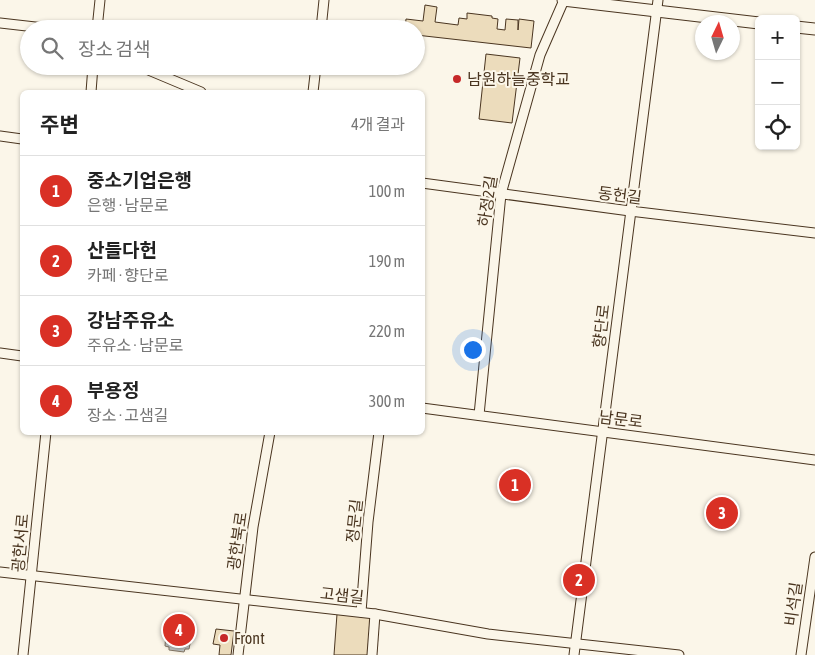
<!DOCTYPE html>
<html lang="ko">
<head>
<meta charset="utf-8">
<style>
  body { margin:0; font-family:"Asap Condensed","Noto Sans KR",sans-serif; background:#f6f6f6; color:#222 }
  .controls { position:absolute; right:15px; top:15px; display:grid; overflow:hidden; border-radius:8px; box-shadow:0 1px 4px #0004 }
  .controls button { width:45px; height:45px; display:grid; place-items:center; padding:0; border:0; border-bottom:1px solid #e0e0e0; background:#fff; color:#222; font:25px sans-serif }
  .compass { position:absolute; left:695px; top:15px; width:45px; height:45px; border-radius:50%; background:#fff; box-shadow:0 1px 4px #0004; rotate:5deg }
  .you { position:absolute; left:472px; top:349px; width:18px; height:18px; margin:-12px; border:4px solid #fff; border-radius:50%; background:#1a73e8; box-shadow:0 0 0 8px #1a73e833 }
  .badge { display:grid; place-items:center; width:32px; height:32px; border-radius:50%; background:#d93025; color:#fff; font-size:16px; font-weight:700 }
  .pin { position:absolute; translate:-50% -50%; border:2px solid #fff; box-shadow:0 1px 5px #0006 }
  .list { margin:0; padding:0; list-style:none }
  h2 { display:flex; justify-content:space-between; align-items:center; height:65px; margin:0; padding:0 20px; font-size:21px }
  h2 small { font-size:16px; font-weight:400; color:#767676 }
  .list li { display:grid; grid-template-columns:32px 1fr auto; gap:15px; align-items:center; box-sizing:border-box; height:70px; padding:0 20px; border-top:1px solid #e0e0e0 }
  .list b { display:block; font-size:19px; white-space:nowrap }
  .list p { margin:0; font-size:16px; white-space:nowrap; color:#767676 }
  .list em { font-size:16px; font-style:normal; color:#767676 }
  .icon { flex:none; width:28px; height:28px; fill:none; stroke:currentColor; stroke-width:2; stroke-linecap:round; stroke-linejoin:round }
  .map { position:relative; flex:none; width:815px; height:655px; overflow:hidden }
  .search { position:absolute; background:#fff; box-shadow:0 1px 4px #0004; left:20px; top:20px; width:405px; height:55px; display:flex; align-items:center; gap:12px; box-sizing:border-box; padding:0 18px; border-radius:28px; color:#767676; font-size:19px }
  .panel { position:absolute; background:#fff; box-shadow:0 1px 4px #0004; left:20px; top:90px; width:405px; height:345px; border-radius:8px }
  .map>svg:first-child { display:block }
  .water { fill:#c9cecd; stroke:#887966 }
  .building { fill:#ecdcbc; stroke:#4a3520 }
  .lines { fill:none; stroke-linecap:round; stroke-linejoin:round }
  .street-casing { stroke:#4a3520; stroke-width:11 }
  .secondary-casing { stroke:#4a3520; stroke-width:13 }
  .street { stroke:#fbf6e9; stroke-width:9 }
  .secondary { stroke:#fbf6e9; stroke-width:11 }
  .poi-dot { fill:#c62828; stroke:#fbf6e9; stroke-width:2 }
  .labels { text-anchor:middle; dominant-baseline:central; stroke-width:4; stroke-linejoin:round; paint-order:stroke }
  .poi-label { font-size:16px; fill:#4a3520; stroke:#fbf6e9; text-anchor:start }
  .street-label { font-size:16px; fill:#4a3520; stroke:#fbf6e9 }
</style>
</head>
<body>
<div class="map">
<svg width="815" height="655" viewBox="0 0 815 655">
  <rect width="100%" height="100%" fill="#fbf6e9"/>
  <polygon class="water" points="166,633 170,633 169,638 187,641 188,634 192,634 189,649 185,649 184,652 169,650 169,647 165,646"/>
  <g class="building">
    <polygon points="425,5 437,7 435,22 458,25 459,18 467,19 467,13 492,16 492,18 498,19 497,29 505,30 506,19 518,20 518,30 519,19 534,21 531,48 416,35 416,29 405,29 406,19 423,21"/>
    <polygon points="486,54 520,58 512,123 479,119"/>
    <polygon points="337,614 372,617 369,655 334,655"/>
    <polygon points="171,624 189,627 187,641 169,638"/>
    <polygon points="216,629 234,631 231,655 219,655 220,645 213,644"/>
  </g>
  <g class="lines">
    <defs>
      <g id="street">
        <polyline points="0,23 53,29"/>
        <polyline points="97,29 100,0"/>
        <polyline points="321,29 324,0"/>
        <polyline points="139,66 201,92"/>
        <polyline points="91,92 93,66"/>
        <polyline points="313,92 316,66"/>
        <polyline points="0,136 22,139"/>
        <polyline points="422,183 630,211 815,233"/>
        <polyline points="0,353 22,356"/>
        <polyline points="422,408 815,460"/>
        <polyline points="479,415 501,194 540,55 564,0"/>
        <polyline points="0,572 375,614 488,634 679,655"/>
        <polyline points="361,612 368,522 379,432"/>
        <polyline points="23,655 46,432"/>
        <polyline points="238,655 253,527 270,432"/>
        <polyline points="372,655 375,614"/>
        <polyline points="574,655 658,0"/>
        <polyline points="801,655 815,557"/>
      </g>
      <g id="secondary">
        <polyline points="563,0 759,23"/>
        <polyline points="796,27 815,29"/>
      </g>
    </defs>
    <use href="#street" class="street-casing"/>
    <use href="#secondary" class="secondary-casing"/>
    <use href="#street" class="street"/>
    <use href="#secondary" class="secondary"/>
  </g>
  <g class="poi-dot">
    <circle cx="457" cy="79" r="5"/>
    <circle cx="224" cy="638" r="5"/>
  </g>
  <g class="labels">
    <g class="poi-label">
      <text x="467" y="79">남원하늘중학교</text>
      <text x="234" y="638">Front</text>
    </g>
    <g class="street-label">
      <text transform="translate(620 195) rotate(7)">동헌길</text>
      <text transform="translate(487 201) rotate(-81)">하정2길</text>
      <text transform="translate(601 326) rotate(-83)">향단로</text>
      <text transform="translate(621 419) rotate(7)">남문로</text>
      <text transform="translate(354 521) rotate(-84)">정문길</text>
      <text transform="translate(237 541) rotate(-82)">광한북로</text>
      <text transform="translate(20 543) rotate(-85)">광한서로</text>
      <text transform="translate(342 595) rotate(6)">고샘길</text>
      <text transform="translate(793 604) rotate(-82)">비석길</text>
    </g>
  </g>
</svg>
<div class="controls">
<button>+</button>
<button>−</button>
<button><svg class="icon" aria-label="locate" viewBox="0 0 24 24"><circle cx="12" cy="12" r="6"/><path d="M12 2v4M12 18v4M2 12h4M18 12h4"/></svg></button>
</div>
<svg class="compass" viewBox="-18 -18 36 36"><path d="M0-13l5 13h-10z" fill="#e53935"/><path d="M0 13l5-13h-10z" fill="#767676"/></svg>
<div class="you"></div>
<div class="pin badge" style="left:515px;top:485px">1</div>
<div class="pin badge" style="left:579px;top:580px">2</div>
<div class="pin badge" style="left:722px;top:513px">3</div>
<div class="pin badge" style="left:179px;top:630px">4</div>
<div class="search"><svg class="icon" aria-label="search" viewBox="0 0 24 24"><circle cx="10" cy="10" r="6"/><path d="M15 15l6 6"/></svg>장소 검색</div>
<section class="panel">
<h2>주변<small>4개 결과</small></h2>
<ul class="list">
<li><span class="badge">1</span><div><b>중소기업은행</b><p>은행 · 남문로</p></div><em>100 m</em></li>
<li><span class="badge">2</span><div><b>산들다헌</b><p>카페 · 향단로</p></div><em>190 m</em></li>
<li><span class="badge">3</span><div><b>강남주유소</b><p>주유소 · 남문로</p></div><em>220 m</em></li>
<li><span class="badge">4</span><div><b>부용정</b><p>장소 · 고샘길</p></div><em>300 m</em></li>
</ul>
</section>
</div>
</body>
</html>
